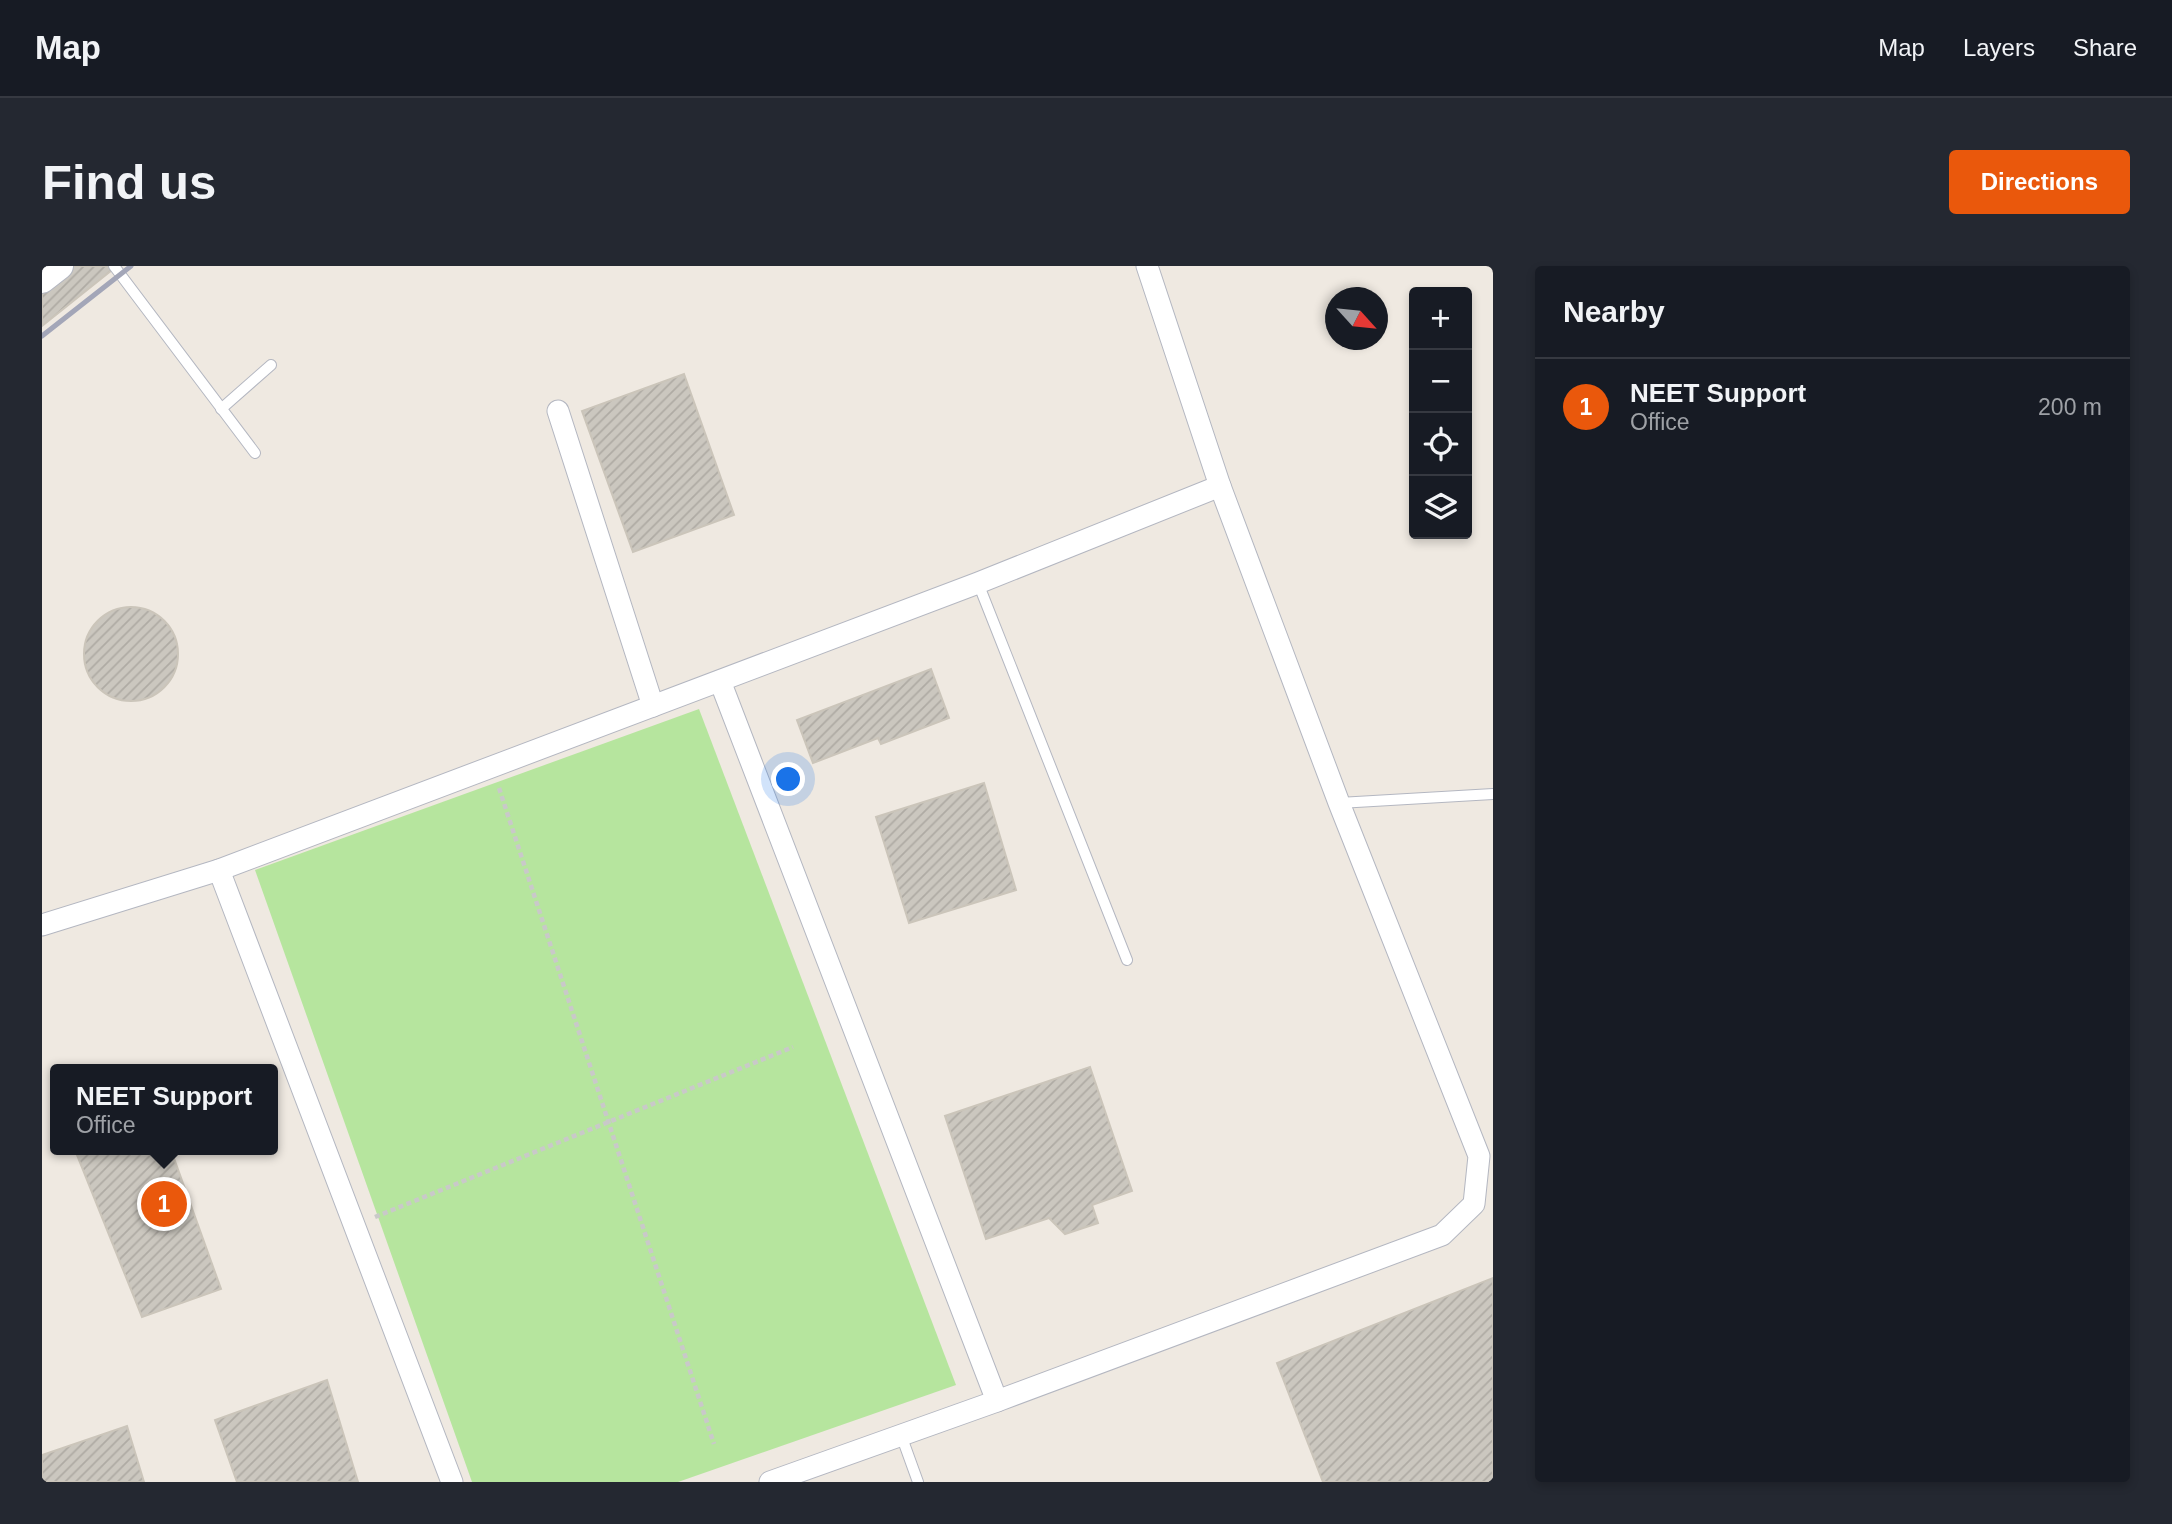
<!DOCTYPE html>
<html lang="en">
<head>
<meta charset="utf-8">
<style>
  body { margin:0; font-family:Arial,sans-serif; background:#242831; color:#f1f3f6 }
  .controls { position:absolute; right:21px; top:21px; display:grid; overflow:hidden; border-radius:7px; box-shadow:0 4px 10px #0003 }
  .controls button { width:63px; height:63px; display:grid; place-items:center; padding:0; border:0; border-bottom:2px solid #363941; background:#171b24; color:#f1f3f6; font:35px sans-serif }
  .compass { position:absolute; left:1283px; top:21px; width:63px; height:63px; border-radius:50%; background:#171b24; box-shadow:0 4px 10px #0003; rotate:117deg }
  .you { position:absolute; left:747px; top:514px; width:24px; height:24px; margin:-18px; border:5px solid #fff; border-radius:50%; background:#1a73e8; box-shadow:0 0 0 10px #1a73e833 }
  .badge { display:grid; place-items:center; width:46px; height:46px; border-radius:50%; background:#ea580c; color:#fff; font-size:23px; font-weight:700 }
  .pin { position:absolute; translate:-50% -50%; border:4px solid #fff; box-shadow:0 2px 7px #0006 }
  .popup { position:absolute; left:8px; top:798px; width:228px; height:91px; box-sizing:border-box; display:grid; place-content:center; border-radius:7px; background:#171b24; filter:drop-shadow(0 2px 5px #0005); font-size:23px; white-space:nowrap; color:#9ea1a6 }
  .popup b { font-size:26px; color:#f1f3f6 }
  .popup::after { content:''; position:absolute; left:50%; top:100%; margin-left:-14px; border:14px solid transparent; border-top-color:#171b24 }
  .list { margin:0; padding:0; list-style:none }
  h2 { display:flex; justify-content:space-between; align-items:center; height:91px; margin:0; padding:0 28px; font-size:30px }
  h2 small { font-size:23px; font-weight:400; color:#9ea1a6 }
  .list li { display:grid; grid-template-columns:46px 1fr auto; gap:21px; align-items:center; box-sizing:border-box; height:98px; padding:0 28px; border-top:2px solid #363941 }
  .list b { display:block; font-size:26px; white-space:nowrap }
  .list p { margin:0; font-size:23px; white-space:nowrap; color:#9ea1a6 }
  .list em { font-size:23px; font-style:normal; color:#9ea1a6 }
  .icon { flex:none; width:38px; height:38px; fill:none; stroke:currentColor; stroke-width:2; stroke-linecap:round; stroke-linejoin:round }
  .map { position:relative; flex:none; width:1451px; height:1216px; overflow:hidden; border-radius:7px }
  header { display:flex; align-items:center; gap:42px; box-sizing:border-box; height:98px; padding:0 35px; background:#171b24; border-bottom:2px solid #363941 }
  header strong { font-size:33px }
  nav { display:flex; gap:38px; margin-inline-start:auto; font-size:24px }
  .intro { display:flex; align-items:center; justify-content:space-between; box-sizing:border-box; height:168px; padding:0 42px }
  h1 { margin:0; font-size:49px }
  .button { padding:18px 32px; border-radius:7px; background:#ea580c; color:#fff; font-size:24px; font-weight:700 }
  main { display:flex; gap:42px; padding:0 42px }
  aside { flex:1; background:#171b24; border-radius:7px; box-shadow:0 4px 10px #0003 }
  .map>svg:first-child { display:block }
  .park { fill:#b6e59e }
  .building { fill:url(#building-hatch); stroke:#cbc5ba; stroke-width:2 }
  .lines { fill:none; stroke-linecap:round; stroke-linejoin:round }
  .service-casing { stroke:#b4b7c1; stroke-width:12 }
  .minor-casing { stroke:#b4b7c1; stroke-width:23 }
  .tertiary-casing { stroke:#b4b7c1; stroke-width:28 }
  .path { stroke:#c9c9c9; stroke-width:4.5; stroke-dasharray:5 3.5; stroke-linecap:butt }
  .service { stroke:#fff; stroke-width:10 }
  .minor { stroke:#fff; stroke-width:21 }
  .tertiary { stroke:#fff; stroke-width:26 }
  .rail { stroke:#a3a6b8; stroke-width:5 }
</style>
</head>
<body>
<header>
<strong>Map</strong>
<nav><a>Map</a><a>Layers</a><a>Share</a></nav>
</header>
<div class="intro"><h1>Find us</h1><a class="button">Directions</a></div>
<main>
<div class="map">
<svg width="1451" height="1216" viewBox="0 0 1451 1216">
  <defs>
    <pattern id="building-hatch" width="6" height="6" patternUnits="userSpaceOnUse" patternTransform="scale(1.75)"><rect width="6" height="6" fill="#cbc7bf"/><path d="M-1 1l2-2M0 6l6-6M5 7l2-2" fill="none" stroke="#afaba4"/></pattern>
  </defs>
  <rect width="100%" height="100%" fill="#efe9e1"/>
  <polygon class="park" points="657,443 914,1119 636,1216 430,1216 213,604"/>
  <g class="building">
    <polygon points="0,0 75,0 0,60"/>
    <polygon points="642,108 692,249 591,286 540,145"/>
    <circle cx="89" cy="388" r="47"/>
    <polygon points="889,403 907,452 839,478 836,472 771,497 755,454"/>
    <polygon points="942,517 974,624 867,657 834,551"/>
    <polygon points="1048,801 1090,925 1050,939 1056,957 1023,968 1007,952 944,973 903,850"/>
    <polygon points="33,884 129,884 179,1023 100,1051"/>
    <polygon points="1451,1012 1451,1216 1281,1216 1235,1097"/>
    <polygon points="285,1114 316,1216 195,1216 173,1154"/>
    <polygon points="85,1160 102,1216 0,1216 0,1189"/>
  </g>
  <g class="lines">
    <defs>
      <g id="service">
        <polyline points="72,0 213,187"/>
        <polyline points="179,143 229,99"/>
        <polyline points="936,317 1085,694"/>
        <polyline points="1297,537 1451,528"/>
        <polyline points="859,1169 876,1216"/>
      </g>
      <g id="minor">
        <polyline points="516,145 611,440"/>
        <polyline points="678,415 955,1135"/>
        <polyline points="177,604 410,1216"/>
        <polyline points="0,659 177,604 936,317 1178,220"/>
        <polyline points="728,1216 955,1135 1400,969 1432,938 1437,890 1297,537 1178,220 1105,0"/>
      </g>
      <polyline id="tertiary" points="0,14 18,0"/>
    </defs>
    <use href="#service" class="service-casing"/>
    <use href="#minor" class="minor-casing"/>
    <use href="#tertiary" class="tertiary-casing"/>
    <g class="path">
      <polyline points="457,522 672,1178"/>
      <polyline points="333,951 751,781"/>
    </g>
    <use href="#service" class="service"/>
    <use href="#minor" class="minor"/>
    <use href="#tertiary" class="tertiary"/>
    <polyline class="rail" points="0,70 89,0"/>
  </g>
</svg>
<div class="controls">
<button>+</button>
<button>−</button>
<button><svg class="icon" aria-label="locate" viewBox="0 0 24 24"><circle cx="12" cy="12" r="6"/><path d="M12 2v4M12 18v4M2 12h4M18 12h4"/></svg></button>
<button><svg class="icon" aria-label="layers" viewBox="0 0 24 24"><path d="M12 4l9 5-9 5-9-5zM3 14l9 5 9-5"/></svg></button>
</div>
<svg class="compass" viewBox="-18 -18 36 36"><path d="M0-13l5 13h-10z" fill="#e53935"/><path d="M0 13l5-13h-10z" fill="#9ea1a6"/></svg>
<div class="you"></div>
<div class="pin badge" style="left:122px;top:938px">1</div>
<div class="popup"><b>NEET Support</b>Office</div>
</div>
<aside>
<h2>Nearby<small></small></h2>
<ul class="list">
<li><span class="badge">1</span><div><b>NEET Support</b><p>Office</p></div><em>200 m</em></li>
</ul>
</aside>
</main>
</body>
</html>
